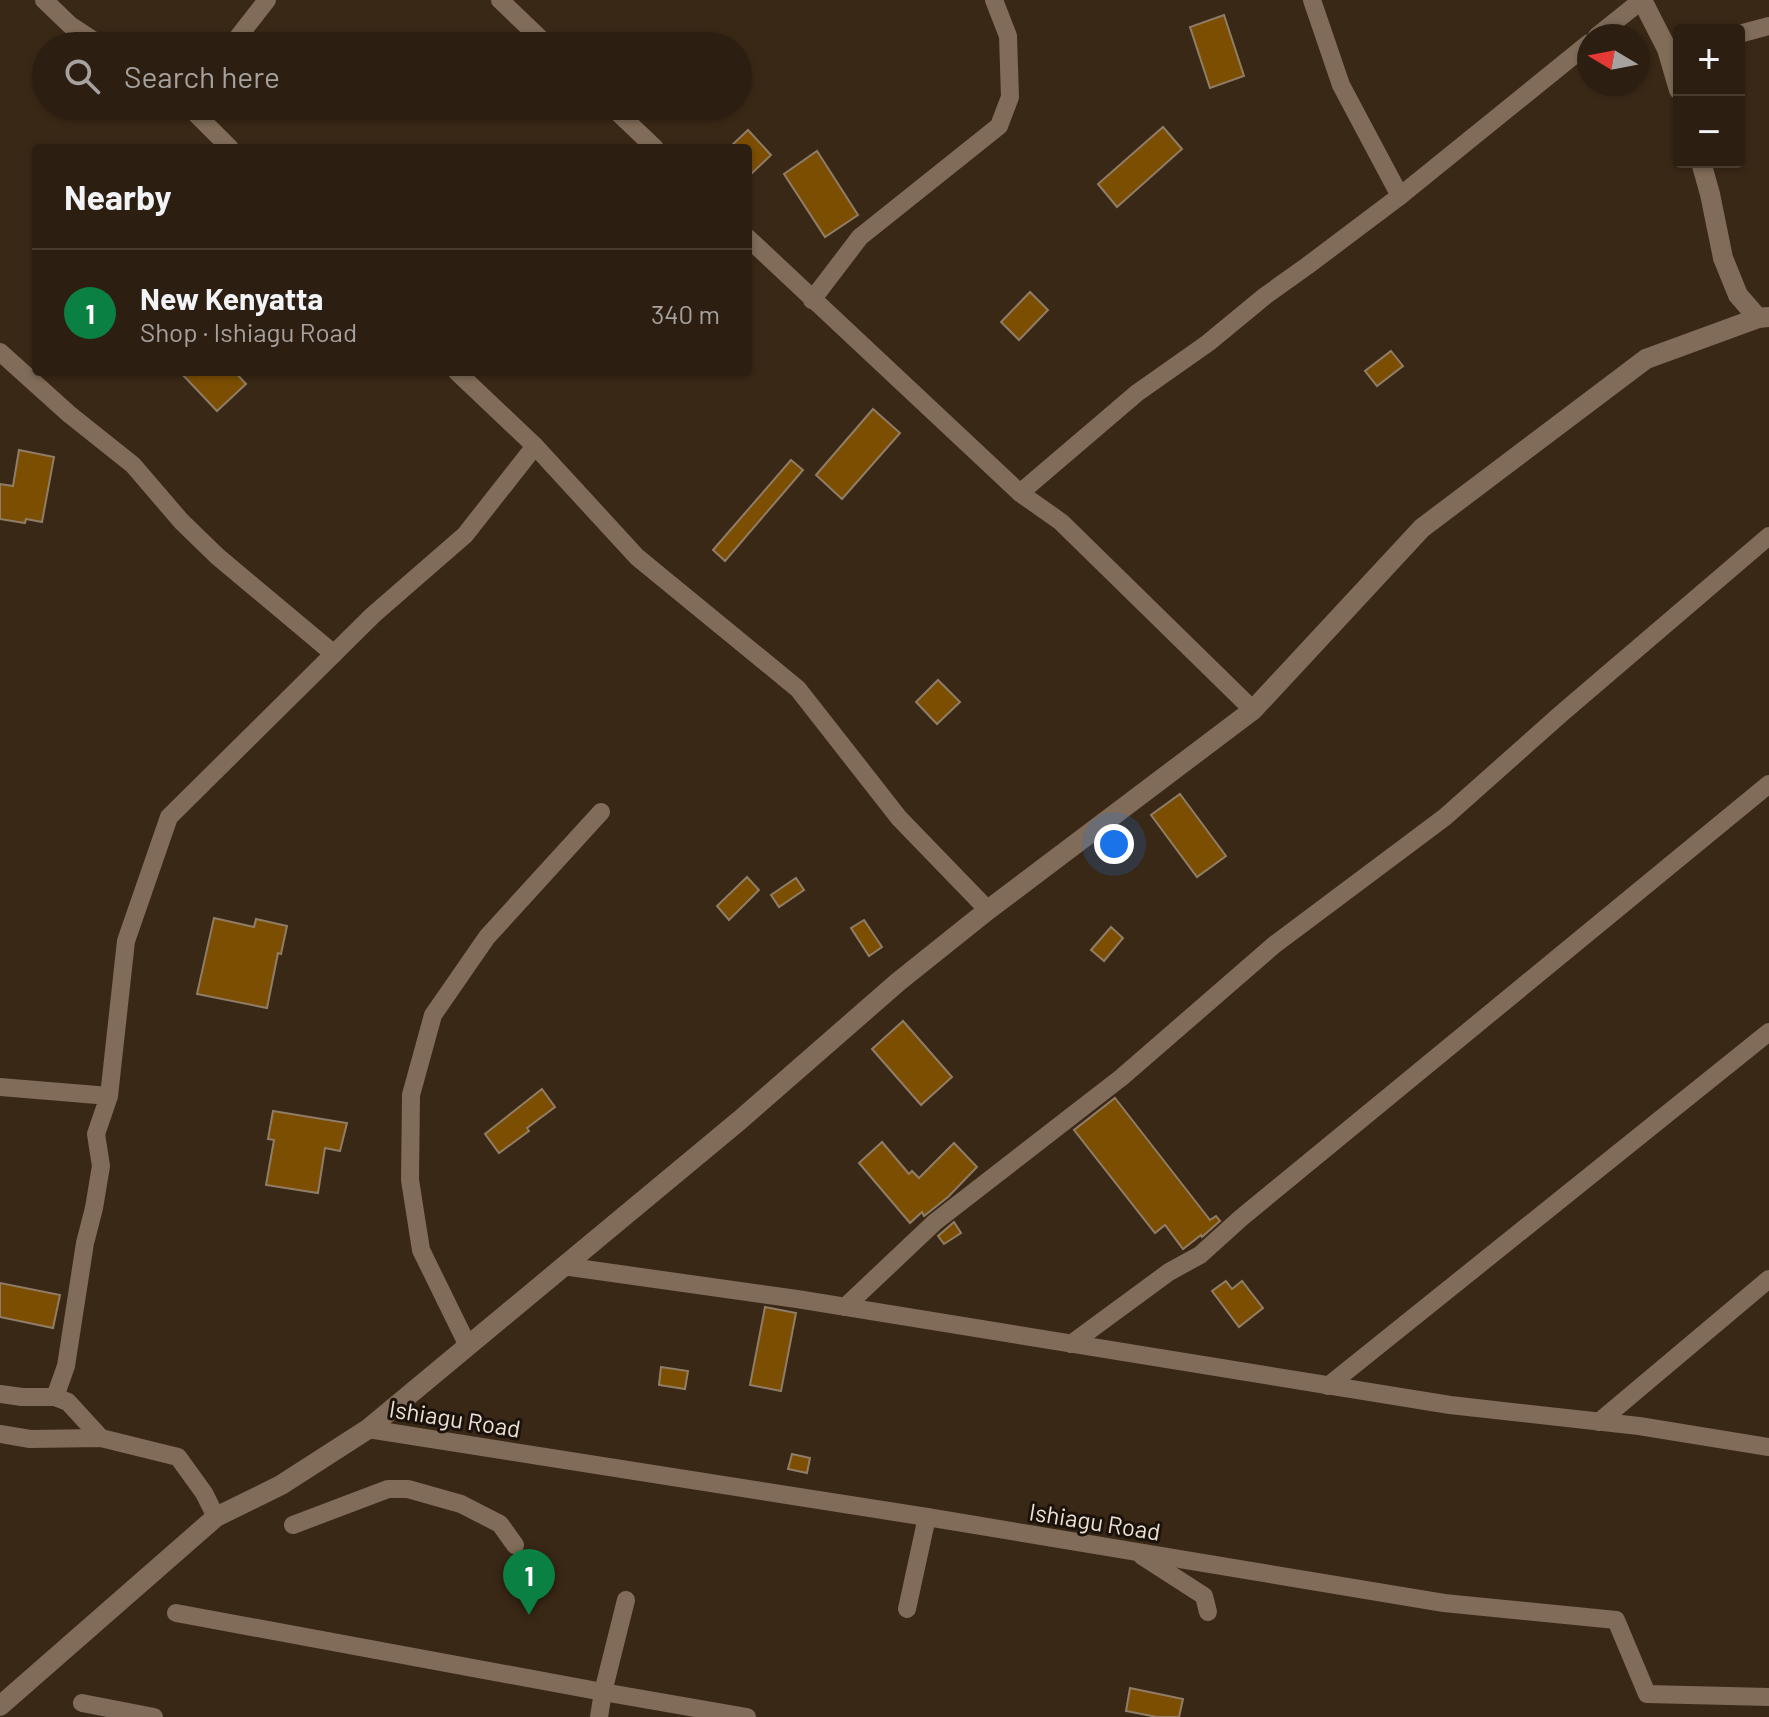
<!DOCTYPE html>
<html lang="en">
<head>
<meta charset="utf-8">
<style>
  body { margin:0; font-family:Barlow,sans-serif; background:#342719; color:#f1f3f6 }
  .controls { position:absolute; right:24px; top:24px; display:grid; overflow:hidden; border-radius:8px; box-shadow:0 2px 6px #0004 }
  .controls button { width:72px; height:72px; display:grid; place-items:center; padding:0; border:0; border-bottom:2px solid #483c30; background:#2c1e10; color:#f1f3f6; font:40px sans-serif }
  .compass { position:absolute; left:1577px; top:24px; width:72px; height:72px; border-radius:50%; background:#2c1e10; box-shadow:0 2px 6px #0004; rotate:280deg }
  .you { position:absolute; left:1114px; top:844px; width:28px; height:28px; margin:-20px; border:6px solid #fff; border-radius:50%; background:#1a73e8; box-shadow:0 0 0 12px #1a73e833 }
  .badge { display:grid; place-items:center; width:52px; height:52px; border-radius:50%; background:#0b8043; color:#fff; font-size:26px; font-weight:700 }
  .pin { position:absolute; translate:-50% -66px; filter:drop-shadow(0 2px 4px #0008) }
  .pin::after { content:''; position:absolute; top:42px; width:28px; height:24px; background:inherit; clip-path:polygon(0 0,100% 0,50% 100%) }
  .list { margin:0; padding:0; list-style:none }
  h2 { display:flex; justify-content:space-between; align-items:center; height:104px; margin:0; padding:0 32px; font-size:34px }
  h2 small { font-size:26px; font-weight:400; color:#a6a29f }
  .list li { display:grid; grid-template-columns:52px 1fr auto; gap:24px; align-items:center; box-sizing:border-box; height:128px; padding:0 32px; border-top:2px solid #483c30 }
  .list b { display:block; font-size:30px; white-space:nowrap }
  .list p { margin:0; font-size:26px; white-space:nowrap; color:#a6a29f }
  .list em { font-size:26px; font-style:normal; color:#a6a29f }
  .icon { flex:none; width:44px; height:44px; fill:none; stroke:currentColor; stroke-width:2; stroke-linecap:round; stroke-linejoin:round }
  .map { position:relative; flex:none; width:1769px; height:1717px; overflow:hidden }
  .search { position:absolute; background:#2c1e10; box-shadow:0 2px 6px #0004; left:32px; top:32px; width:720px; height:88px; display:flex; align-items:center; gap:20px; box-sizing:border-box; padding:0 28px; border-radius:44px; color:#a6a29f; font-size:30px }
  .panel { position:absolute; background:#2c1e10; box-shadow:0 2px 6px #0004; left:32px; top:144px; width:720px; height:232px; border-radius:8px }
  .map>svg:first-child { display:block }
  .building { fill:#7c4e02; stroke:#907d67; stroke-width:2 }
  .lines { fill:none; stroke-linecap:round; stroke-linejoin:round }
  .minor { stroke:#806c58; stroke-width:18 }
  .tertiary { stroke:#806c58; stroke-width:20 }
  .labels { text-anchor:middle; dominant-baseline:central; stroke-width:6; stroke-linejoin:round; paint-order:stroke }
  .street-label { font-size:24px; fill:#ede1d6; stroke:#1b130b }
</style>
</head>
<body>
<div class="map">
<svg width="1769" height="1717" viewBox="0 0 1769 1717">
  <rect width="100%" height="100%" fill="#3a2816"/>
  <g class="building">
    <polygon points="1224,15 1244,76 1210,88 1190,27"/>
    <polygon points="1163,127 1182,149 1117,207 1098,184"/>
    <polygon points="748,130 771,155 748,177 748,148 729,148"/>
    <polygon points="817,151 858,215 825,237 784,174"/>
    <polygon points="1030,292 1048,310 1019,340 1001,322"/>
    <polygon points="1391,351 1403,366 1377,386 1365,371"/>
    <polygon points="180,372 235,372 246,384 217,411"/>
    <polygon points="873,409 900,433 842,499 816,475"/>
    <polygon points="19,450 54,457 42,522 26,519 25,523 0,519 0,484 13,486"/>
    <polygon points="791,460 803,470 725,561 713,550"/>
    <polygon points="938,680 960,702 937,724 916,702"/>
    <polygon points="1180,794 1226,856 1197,877 1151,815"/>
    <polygon points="747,877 759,890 729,920 717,906"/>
    <polygon points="796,878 804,890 779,907 771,895"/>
    <polygon points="214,918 254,927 256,919 287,926 281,954 278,953 267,1008 197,994"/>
    <polygon points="864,920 882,947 869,956 851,928"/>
    <polygon points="1111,927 1123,938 1104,961 1091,950"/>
    <polygon points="903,1021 952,1077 921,1105 872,1049"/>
    <polygon points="542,1089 555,1107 527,1128 529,1131 499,1153 485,1134"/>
    <polygon points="1115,1098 1210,1220 1216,1216 1220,1221 1202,1237 1201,1235 1183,1249 1165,1225 1155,1233 1074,1130"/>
    <polygon points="273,1111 347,1123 340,1151 325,1148 318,1193 266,1185 274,1140 268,1139"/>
    <polygon points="882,1142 909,1174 912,1171 919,1178 954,1143 977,1167 948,1197 924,1216 922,1212 910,1223 859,1163"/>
    <polygon points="954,1222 961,1233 944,1244 938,1236"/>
    <polygon points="1226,1281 1232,1289 1242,1281 1263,1308 1239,1327 1212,1291"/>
    <polygon points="0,1283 60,1295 53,1328 0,1317"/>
    <polygon points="765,1307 796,1313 781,1391 750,1385"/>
    <polygon points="661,1367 688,1371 685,1389 659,1385"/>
    <polygon points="792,1454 810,1458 807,1473 788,1469"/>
    <polygon points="1130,1688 1183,1699 1179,1717 1157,1717 1126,1711"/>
  </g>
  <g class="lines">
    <g class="minor">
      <polyline points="44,0 70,25 102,46"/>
      <polyline points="500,0 548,46"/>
      <polyline points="1312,0 1341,85 1400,196"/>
      <polyline points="1739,34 1769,26"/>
      <polyline points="1597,36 1642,0"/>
      <polyline points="231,46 267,0"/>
      <polyline points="188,106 230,148"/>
      <polyline points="611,106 655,148"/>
      <polyline points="748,238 1020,493 1061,522 1253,710"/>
      <polyline points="812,300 860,237 999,126 1010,97 1008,36 994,0"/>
      <polyline points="0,352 69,414 133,465 181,521 217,556 334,654"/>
      <polyline points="457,372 535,446 637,557 798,689 899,818 988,910"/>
      <polyline points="1020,493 1137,393 1208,343 1265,296 1307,266 1400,196 1589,43"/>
      <polyline points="0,1087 109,1096 96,1134 101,1166 94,1208 85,1243 66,1366 55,1397 22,1397 0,1394"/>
      <polyline points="109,1096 126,941 169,817 373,615 465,535 535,446"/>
      <polyline points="563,1266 797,1299 1450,1405 1639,1426 1769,1447"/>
      <polyline points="845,1307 935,1222 1122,1077 1274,945 1445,817 1562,713 1769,536"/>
      <polyline points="1071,1344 1169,1272 1200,1255 1241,1218 1769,784"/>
      <polyline points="468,1346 421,1250 410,1180 411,1095 433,1015 487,937 601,812"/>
      <polyline points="1328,1386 1769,1032"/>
      <polyline points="55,1397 68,1402 101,1438"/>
      <polyline points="1599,1422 1769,1279"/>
      <polyline points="368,1429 927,1517 1444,1603 1616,1620 1647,1694 1769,1697"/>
      <polyline points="0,1434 30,1439 101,1438 178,1457 204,1493 216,1517"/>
      <polyline points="293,1525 388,1489 408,1489 461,1504 500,1524 515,1545"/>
      <polyline points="1142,1556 1204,1596 1208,1612"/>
      <polyline points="907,1609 927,1517"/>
      <polyline points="176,1613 603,1692 747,1717"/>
      <polyline points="82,1703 154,1717"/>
      <polyline points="599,1717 603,1692 626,1600"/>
    </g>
    <g class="tertiary">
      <polyline points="1642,0 1667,49 1679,90"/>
      <polyline points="1701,162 1710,194 1723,258 1738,295 1758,318"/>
      <polyline points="0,1706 216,1517 281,1485 368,1429 740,1120 898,982 988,910 1253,710 1422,528 1646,359 1758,318 1769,317"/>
    </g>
  </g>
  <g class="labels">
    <g class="street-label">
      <text transform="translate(455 1418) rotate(9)">Ishiagu Road</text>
      <text transform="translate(1095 1521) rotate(9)">Ishiagu Road</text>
    </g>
  </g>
</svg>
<div class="controls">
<button>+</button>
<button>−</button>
</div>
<svg class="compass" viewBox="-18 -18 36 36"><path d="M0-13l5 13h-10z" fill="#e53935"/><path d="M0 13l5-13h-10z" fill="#a6a29f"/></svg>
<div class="you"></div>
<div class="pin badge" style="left:529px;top:1615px">1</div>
<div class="search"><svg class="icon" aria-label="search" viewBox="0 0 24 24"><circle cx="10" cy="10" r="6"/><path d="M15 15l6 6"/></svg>Search here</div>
<section class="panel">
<h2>Nearby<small></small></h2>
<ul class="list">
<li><span class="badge">1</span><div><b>New Kenyatta</b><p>Shop · Ishiagu Road</p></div><em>340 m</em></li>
</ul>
</section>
</div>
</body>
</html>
